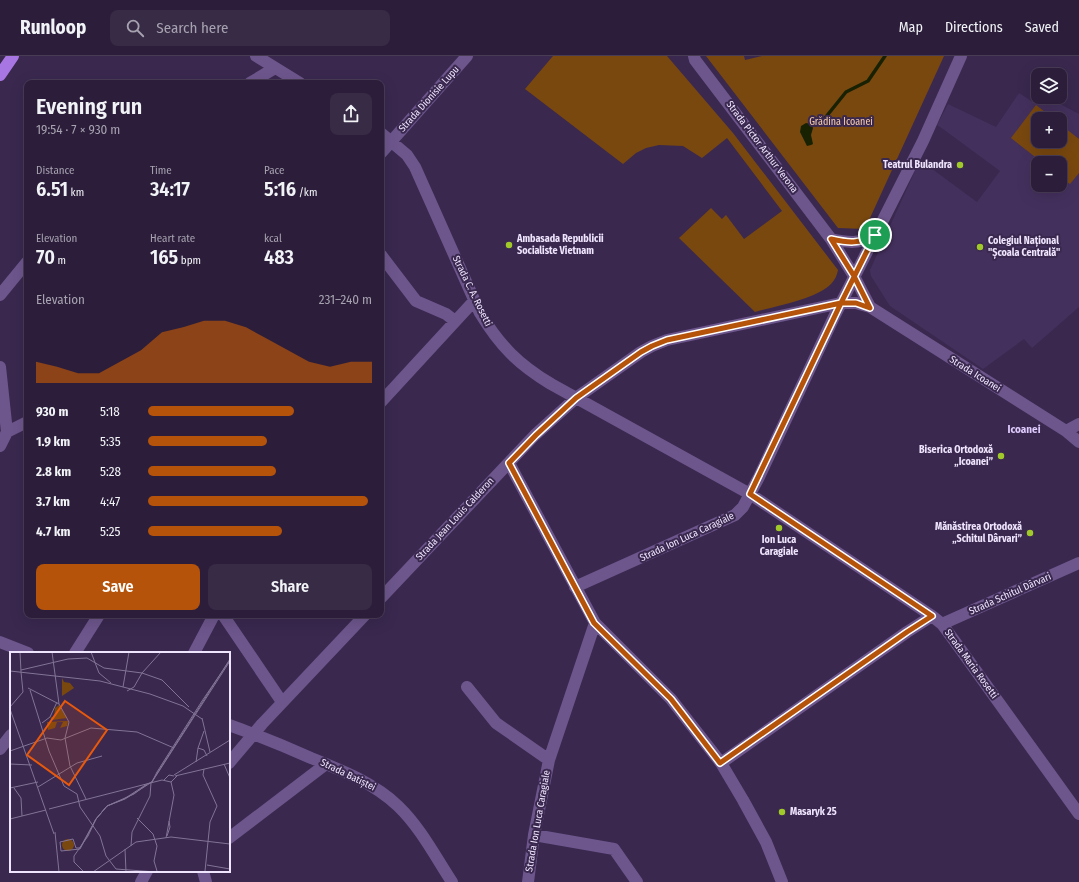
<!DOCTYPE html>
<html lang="en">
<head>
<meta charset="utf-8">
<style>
  body { margin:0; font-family:"Fira Sans Condensed",sans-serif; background:#382b46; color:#f1f3f6; height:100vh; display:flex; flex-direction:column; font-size:15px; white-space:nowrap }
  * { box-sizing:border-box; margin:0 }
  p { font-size:13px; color:#a6a2af }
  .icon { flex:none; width:22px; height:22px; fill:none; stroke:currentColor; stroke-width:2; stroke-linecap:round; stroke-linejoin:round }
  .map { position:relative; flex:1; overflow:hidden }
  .panel { position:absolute; left:24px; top:24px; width:360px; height:538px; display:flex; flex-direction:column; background:#2c1e3b; border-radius:8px; box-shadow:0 4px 16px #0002,0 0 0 1px #483c55 }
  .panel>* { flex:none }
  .controls { position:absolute; left:1031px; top:12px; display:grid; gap:8px }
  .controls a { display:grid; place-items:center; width:36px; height:36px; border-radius:8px; background:#2c1e3b; box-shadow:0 4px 16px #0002,0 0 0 1px #483c55; font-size:20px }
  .pin { position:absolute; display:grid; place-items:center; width:34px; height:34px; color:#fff; margin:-17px; border:2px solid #fff; border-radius:50%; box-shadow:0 1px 4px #0007 }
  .round { display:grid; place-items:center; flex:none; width:42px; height:42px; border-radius:8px; background:#382b46 }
  .summary { display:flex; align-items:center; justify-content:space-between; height:68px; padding:0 12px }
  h1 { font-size:22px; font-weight:600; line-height:30px }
  .stats { display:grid; grid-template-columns:repeat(3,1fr); gap:6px; height:68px; padding:4px 12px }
  .stats div { display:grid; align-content:center }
  .stats b { font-size:20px; font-weight:600 }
  .stats small { font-size:11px; font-weight:400 }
  .stats p { font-size:11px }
  .chart { height:112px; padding:8px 12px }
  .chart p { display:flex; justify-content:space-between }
  .chart svg { width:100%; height:72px; margin-top:4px; fill:#b45309; opacity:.7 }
  .button { display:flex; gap:8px; margin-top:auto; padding:8px 12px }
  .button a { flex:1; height:46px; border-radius:8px; background:#b45309; color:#fff; font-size:16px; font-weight:600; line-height:46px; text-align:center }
  .button a+a { background:#382b46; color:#f1f3f6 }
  ul { padding:0 12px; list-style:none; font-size:13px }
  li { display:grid; grid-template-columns:64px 48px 1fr; align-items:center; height:30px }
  li i { height:10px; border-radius:5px; background:#b45309 }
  header { display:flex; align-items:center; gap:24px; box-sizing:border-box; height:56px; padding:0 20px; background:#2c1e3b; border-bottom:1px solid #483c55 }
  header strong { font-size:19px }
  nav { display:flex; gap:22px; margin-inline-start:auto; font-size:14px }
  .search { width:280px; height:36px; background:#382b46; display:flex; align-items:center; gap:10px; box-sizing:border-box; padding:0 14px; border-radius:8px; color:#a6a2af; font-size:15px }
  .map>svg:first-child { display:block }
</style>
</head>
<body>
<header>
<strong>Runloop</strong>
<div class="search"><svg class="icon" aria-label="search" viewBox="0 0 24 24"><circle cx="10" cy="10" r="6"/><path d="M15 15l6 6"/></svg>Search here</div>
<nav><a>Map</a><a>Directions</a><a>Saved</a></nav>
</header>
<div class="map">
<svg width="1079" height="826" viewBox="0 0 1079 826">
  <rect width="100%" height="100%" fill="#3a284f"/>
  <!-- built -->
  <path fill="#44305d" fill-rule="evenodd" d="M1019,37L1036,48L1042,41H1047L1079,58V251L1032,292L1024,283L983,313L890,250L871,220L870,214L920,104L977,146L1000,115L943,73L937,69L948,48L996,71ZM1038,63H1060V85H1038ZM1038,107H1060V129H1038Z"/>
  <!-- green -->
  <path fill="#79480f" d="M553,0H667L733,77L838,214C837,219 835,224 831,228C816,243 776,250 755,256L679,182L711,152L722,163L726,159L744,183L782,155L727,82L702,102L683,90L659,89L646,92L636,97L623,108L525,33Z
    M706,0H744L745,4L762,0H944L865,173L838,172Z
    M1036,49L1054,63H1038V85H1060V68L1079,83V117L1070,128L1060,121V107H1043L1011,82Z"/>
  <!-- water -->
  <path fill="#192103" d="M806,67L811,68L813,72L811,79L813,88L811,89L807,90L800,76L801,70Z"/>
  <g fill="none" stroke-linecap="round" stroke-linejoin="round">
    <!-- stream -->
    <path stroke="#192103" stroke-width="3.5" d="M811,68L821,67L846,36L868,25L885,0"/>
    <!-- minor -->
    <path stroke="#6d568c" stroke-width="12" d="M256,0L300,27
      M694,0L695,4L831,183L854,220L870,251
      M250,27L275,12
      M381,77L407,99L415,111L480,257C500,290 518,308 551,328L750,438L932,560L942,568L956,587L1079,758
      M381,97L467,0
      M831,183C849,187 859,188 875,179
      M381,199L416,245L446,258L455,265
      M0,239L27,206
      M0,311L7,376
      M381,346L474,245
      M1066,375L1079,368
      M0,390L7,376L27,366
      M509,407L595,567L671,643L721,707L743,744L766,786L782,826
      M575,531L735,459L743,451L759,421L834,261L923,85L961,0
      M381,542L535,379L576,342L641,296L652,290L667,284L841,247H856L870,251L1066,375L1079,386
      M223,559L282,646
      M942,568L1079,507
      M0,586L28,597
      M75,597L99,559
      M194,597L214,559
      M467,631L496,667L549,704
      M229,669C257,679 284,690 311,702C341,714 374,727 398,750C420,771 435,800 452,826
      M0,693L11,679
      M229,707L262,668L365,559
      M721,707L907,576L932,560
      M534,779L614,793L637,826
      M229,782L326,708
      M203,815L206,826
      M141,826L147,815
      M528,826L534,779L549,704L595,567"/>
    <!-- major -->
    <path stroke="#a876e3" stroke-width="12" d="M0,19L13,0"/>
  </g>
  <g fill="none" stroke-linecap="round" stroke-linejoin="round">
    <!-- route casing -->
    <g stroke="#fff" stroke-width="8">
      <path id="route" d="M875,179L841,247L667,284L652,290L641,296L576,342L536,379L509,407L594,567L671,643L720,707L907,576L932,560L750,438L841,247H856L870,252L854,220L831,183C849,187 859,188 875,179"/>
    </g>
    <!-- route -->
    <use href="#route" stroke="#b45309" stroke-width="5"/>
  </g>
  <!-- markers -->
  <g fill="#a1c929" stroke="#3a284f" stroke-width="1.5">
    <circle cx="960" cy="109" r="4"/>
    <circle cx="509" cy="189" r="4"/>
    <circle cx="980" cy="191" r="4"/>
    <circle cx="1001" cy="400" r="4"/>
    <circle cx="779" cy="472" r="4"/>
    <circle cx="1030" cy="477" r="4"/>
    <circle cx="782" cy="756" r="4"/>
  </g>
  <g text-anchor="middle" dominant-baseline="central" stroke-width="4" stroke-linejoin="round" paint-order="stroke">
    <!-- street labels -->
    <g font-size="10" fill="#efe5fe" stroke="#3a284f">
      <text transform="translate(429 43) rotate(-48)">Strada Dionisie Lupu</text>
      <text transform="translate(762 91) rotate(53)">Strada Pictor Arthur Verona</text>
      <text transform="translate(472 235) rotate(64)">Strada C. A. Rosetti</text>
      <text transform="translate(975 318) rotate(32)">Strada Icoanei</text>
      <text transform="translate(455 463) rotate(-47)">Strada Jean Louis Calderon</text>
      <text transform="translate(687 481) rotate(-25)">Strada Ion Luca Caragiale</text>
      <text transform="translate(1010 538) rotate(-24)">Strada Schitul Dârvari</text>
      <text transform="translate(971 608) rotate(54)">Strada Maria Rosetti</text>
      <text transform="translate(348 719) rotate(26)">Strada Batiștei</text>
      <text transform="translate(538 765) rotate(-80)">Strada Ion Luca Caragiale</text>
    </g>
    <!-- park labels -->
    <g font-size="10" fill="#f8d1ad" stroke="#3a284f">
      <text x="841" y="66">Grădina Icoanei</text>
    </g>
    <!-- poi labels -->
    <g font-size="10" font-weight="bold" fill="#efe5fe" stroke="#3a284f" text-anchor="end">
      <text x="952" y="109">Teatrul Bulandra</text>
      <text x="517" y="183" text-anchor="start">Ambasada Republicii<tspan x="517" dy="12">Socialiste Vietnam</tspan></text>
      <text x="988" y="185" text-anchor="start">Colegiul Național<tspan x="988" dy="12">"Școala Centrală"</tspan></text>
      <text x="993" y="394">Biserica Ortodoxă<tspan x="993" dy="12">„Icoanei”</tspan></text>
      <text x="1022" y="471">Mănăstirea Ortodoxă<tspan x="1022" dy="12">„Schitul Dârvari”</tspan></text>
      <text x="779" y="484" text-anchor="middle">Ion Luca<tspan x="779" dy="12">Caragiale</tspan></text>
      <text x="790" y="756" text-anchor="start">Masaryk 25</text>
    </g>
    <!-- neighbourhood labels -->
    <g font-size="11" font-weight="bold" fill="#dfcbfd" stroke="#3a284f">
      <text x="1024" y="373">Icoanei</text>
    </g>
  </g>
  <!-- overview -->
  <g transform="translate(10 596)">
    <rect width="220" height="220" fill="#3a284f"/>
    <path d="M52,26L54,30L60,31L64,36L52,44ZM49,53L57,66L42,68L40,65L44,66L45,56ZM58,69L57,74L50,76L53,70H47L45,76L38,78L37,70ZM52 193a6 6 0 1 1 12 0a6 6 0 1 1-12 0Z" fill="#79480f"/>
    <path fill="none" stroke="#827495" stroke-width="1" d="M10,0L11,20M42,0L49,52L59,70L55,86L60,114L76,147M81,0L89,21L101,31M220,8L192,49L147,120L142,130L137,132L114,147L97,154L86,167L70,196H66L63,187L50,190L51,199L70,197L86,167L97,154L115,147L142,130L220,9M11,18L58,7L77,6L94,16L132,21L152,28L179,55M0,19L90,29L140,42L173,54L192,67M113,35L119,0M18,36L49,52M20,38L39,99L54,134L67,142L70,155L90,184L96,204L106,217L146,220M117,39L124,35L132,21L151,0M0,55L13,40L11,20M0,57L44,182M192,66L200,100M32,71L40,65L47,50M194,79L188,96L194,98L197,104M0,99L37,86L51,88L81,76L127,80L164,96M186,110L188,96M0,112L22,113M214,112L220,126M194,117L193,123L207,154L200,170L195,219M164,123L220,88M165,124L220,111M154,128L159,123L164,124M141,131L220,7M28,135L67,111L92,104M0,136L28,130M4,136L11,146L12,164M39,157L152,128L161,130L167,124M127,166L143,182L147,194L144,209L147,219M0,167L36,158M45,180L49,220M157,184L160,175L159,169M156,186L164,143L161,130M121,194L122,180L140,144L141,131M115,197L116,220M197,213L220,217M74,220L64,210V204L78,184L86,167L97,154L124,142L136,133M83,220L126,190L161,185L220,192"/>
    <path fill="#e8590c" fill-opacity="0.15" stroke="#e8590c" stroke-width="2" d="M55,49L97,78L59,133L17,103Z"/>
    <rect width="220" height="220" fill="none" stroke="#efe5fe" stroke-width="2"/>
  </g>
</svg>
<div class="controls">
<a><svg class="icon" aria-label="layers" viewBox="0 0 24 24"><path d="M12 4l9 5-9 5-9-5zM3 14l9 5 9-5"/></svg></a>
<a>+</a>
<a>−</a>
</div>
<div class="pin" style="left:875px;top:179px;background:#1e9e55"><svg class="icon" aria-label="arrive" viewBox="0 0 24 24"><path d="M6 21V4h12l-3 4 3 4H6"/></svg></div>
<section class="panel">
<div class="summary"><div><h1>Evening run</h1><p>19:54 · 7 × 930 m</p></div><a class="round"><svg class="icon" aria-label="share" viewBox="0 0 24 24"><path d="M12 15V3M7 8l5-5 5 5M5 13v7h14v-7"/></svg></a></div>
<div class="stats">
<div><p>Distance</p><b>6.51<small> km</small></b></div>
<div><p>Time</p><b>34:17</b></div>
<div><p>Pace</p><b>5:16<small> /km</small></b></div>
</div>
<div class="stats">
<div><p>Elevation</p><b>70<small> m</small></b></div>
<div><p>Heart rate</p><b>165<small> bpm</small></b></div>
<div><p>kcal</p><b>483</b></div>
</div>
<div class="chart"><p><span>Elevation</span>231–240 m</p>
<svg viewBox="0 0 160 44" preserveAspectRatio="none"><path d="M0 44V31L10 34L20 38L30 38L40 31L50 24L60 13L70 10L80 6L90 6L100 10L110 17L120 24L130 31L140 34L150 31L160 31V44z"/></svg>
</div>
<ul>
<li><b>930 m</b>5:18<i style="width:65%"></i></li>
<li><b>1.9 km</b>5:35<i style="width:53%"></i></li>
<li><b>2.8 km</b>5:28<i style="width:57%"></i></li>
<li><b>3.7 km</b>4:47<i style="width:98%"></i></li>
<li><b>4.7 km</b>5:25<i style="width:60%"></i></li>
</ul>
<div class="button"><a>Save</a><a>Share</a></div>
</section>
</div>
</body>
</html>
